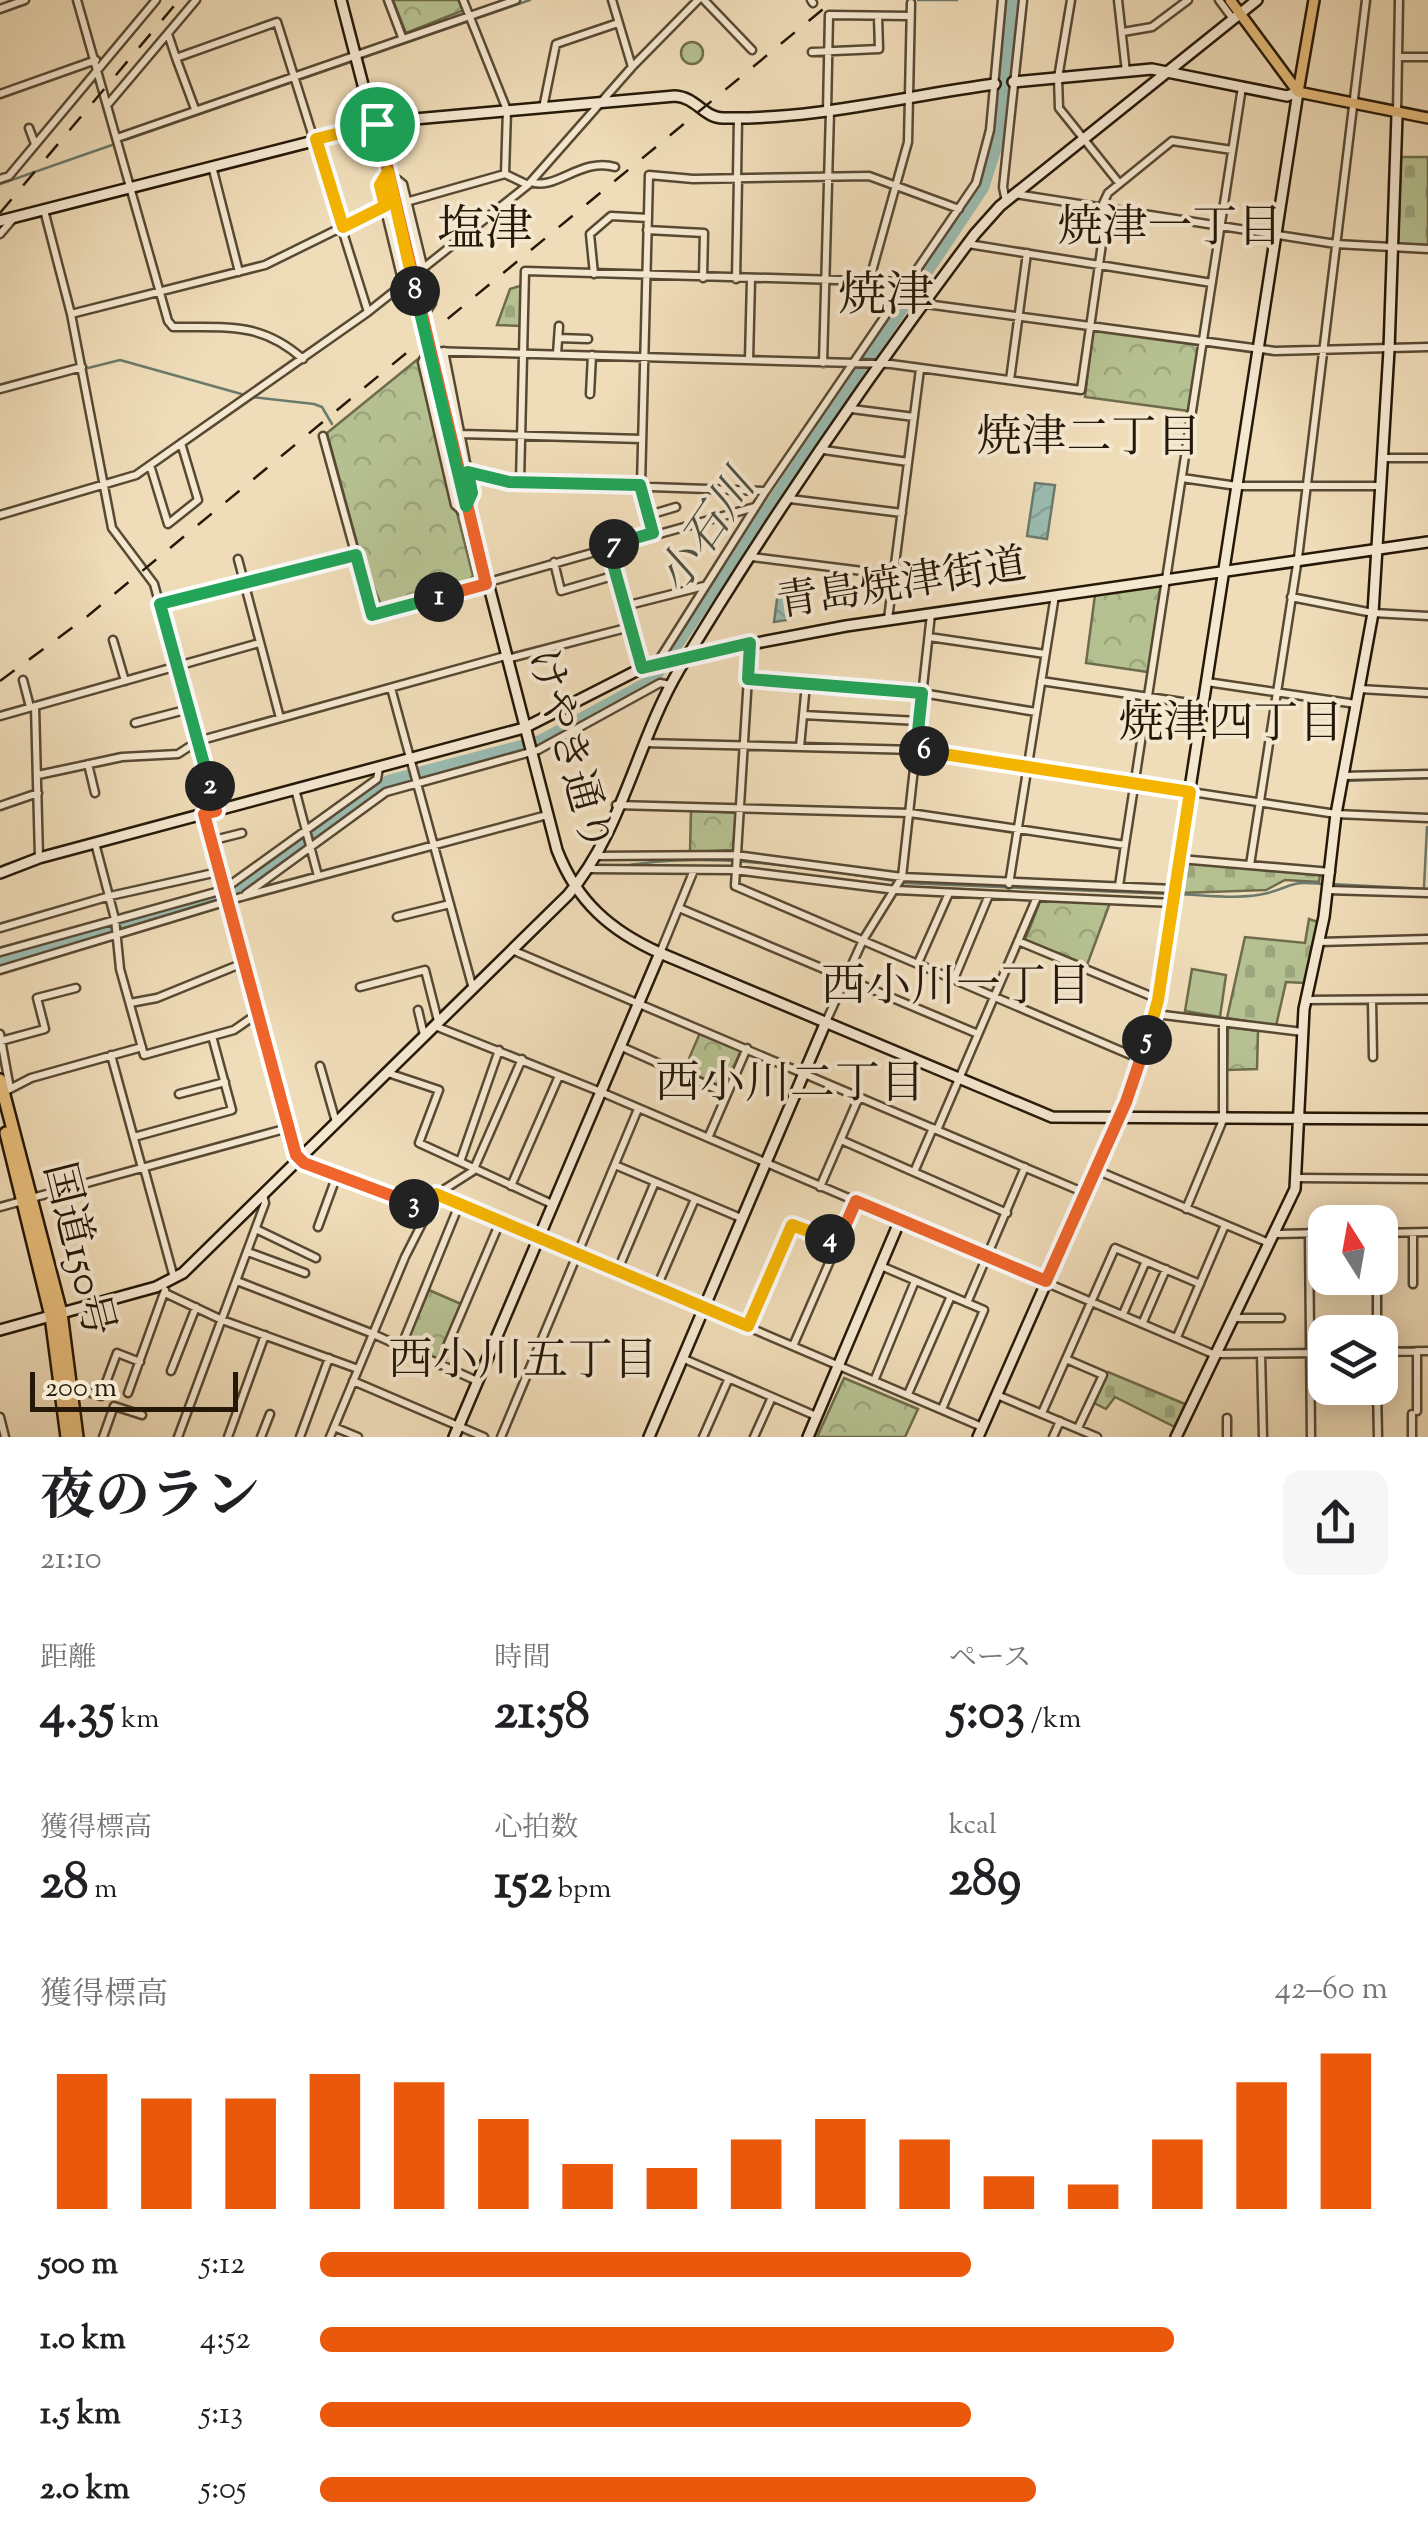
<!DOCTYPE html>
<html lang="ja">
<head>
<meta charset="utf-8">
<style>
  body { margin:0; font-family:"Sorts Mill Goudy","Noto Serif JP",serif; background:#f6f6f6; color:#202124; height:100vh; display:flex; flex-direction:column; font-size:38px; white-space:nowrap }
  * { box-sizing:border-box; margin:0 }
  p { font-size:32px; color:#757577 }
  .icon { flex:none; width:55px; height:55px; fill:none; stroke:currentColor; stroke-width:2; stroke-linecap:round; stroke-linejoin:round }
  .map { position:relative; height:1437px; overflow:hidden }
  .side { display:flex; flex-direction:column; background:#fff; flex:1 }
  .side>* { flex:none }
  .needle { width:65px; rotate:349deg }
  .tools { position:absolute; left:1308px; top:1205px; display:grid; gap:20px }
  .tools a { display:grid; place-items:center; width:90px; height:90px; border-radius:20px; background:#fff; box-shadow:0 5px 25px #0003; font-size:50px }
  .scale { position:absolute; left:30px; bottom:25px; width:208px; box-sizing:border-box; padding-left:10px; border:5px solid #251807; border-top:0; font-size:28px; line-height:35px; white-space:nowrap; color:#251807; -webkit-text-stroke:8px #f5e8d1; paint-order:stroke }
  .pin { position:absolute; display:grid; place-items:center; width:85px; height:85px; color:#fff; margin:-42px; border:5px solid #fff; border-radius:50%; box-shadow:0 2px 10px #0007 }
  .km { position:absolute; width:50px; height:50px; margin:-25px; border-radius:50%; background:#222; color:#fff; font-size:28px; line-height:50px; text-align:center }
  .round { display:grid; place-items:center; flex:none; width:105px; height:105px; border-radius:20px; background:#f6f6f6 }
  .headline { display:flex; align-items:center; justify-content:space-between; height:170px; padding:0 40px }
  h1 { font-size:55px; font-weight:700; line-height:75px }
  .metrics { display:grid; grid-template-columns:repeat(3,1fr); gap:15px; height:170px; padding:10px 40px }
  .metrics div { display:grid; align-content:center }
  .metrics b { font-size:50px; font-weight:700 }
  .metrics small { font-size:28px; font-weight:400 }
  .metrics p { font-size:28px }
  .chart { height:280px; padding:20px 40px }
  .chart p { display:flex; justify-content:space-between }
  .chart svg { width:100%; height:180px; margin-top:10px; stroke:#ea580c; stroke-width:6 }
  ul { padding:0 40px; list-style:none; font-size:32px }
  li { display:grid; grid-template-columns:160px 120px 1fr; align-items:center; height:75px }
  li i { height:25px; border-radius:12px; background:#ea580c }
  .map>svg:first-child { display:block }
</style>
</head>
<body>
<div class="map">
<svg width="1428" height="1437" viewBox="0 0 1428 1437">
  <defs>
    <pattern id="cemetery-stones" width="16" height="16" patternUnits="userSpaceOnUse" patternTransform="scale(2.5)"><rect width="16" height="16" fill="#b6c191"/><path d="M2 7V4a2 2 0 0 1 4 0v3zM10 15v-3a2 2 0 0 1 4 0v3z" fill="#9ca57c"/></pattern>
    <pattern id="park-crowns" width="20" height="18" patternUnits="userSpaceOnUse" patternTransform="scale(2.5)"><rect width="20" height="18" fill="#b6c191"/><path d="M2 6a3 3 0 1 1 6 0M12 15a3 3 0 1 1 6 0" fill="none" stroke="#9ca57c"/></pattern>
    <pattern id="water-waves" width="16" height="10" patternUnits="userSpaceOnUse" patternTransform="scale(2.5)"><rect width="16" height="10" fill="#9abbb0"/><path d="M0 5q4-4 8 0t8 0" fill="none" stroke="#85a096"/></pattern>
  </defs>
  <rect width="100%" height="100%" fill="#efdcb8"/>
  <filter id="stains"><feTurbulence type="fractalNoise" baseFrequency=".002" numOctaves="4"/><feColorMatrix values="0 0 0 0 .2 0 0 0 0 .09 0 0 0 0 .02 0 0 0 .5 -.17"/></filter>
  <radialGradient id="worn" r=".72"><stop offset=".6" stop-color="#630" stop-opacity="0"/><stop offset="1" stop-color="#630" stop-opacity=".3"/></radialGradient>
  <!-- cemetery -->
  <path fill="url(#cemetery-stones)" stroke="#6e6c4c" stroke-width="2.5" d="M1401,157H1428V246L1398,244Z
    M523,285L522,326L497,325L510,289Z
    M1188,863L1320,875L1319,882L1285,880L1266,890L1181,893Z
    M1309,919L1318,922L1304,983L1286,982L1276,1026L1227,1018L1245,937L1305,943Z
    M1108,1372L1185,1404L1175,1427L1115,1397L1106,1409L1094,1403Z"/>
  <!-- park -->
  <path fill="url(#park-crowns)" stroke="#6e6c4c" stroke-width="2.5" d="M393,0H460L464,10L406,33Z
    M1093,328L1200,341L1189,411L1085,397Z
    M418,359L473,576L468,582L381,605L360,554L327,433Z
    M1161,585L1148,672L1086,663L1095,595Z
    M691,810L736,813L733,850L690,852Z
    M1041,899L1110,903L1087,965L1025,940Z
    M1228,1027L1258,1031L1257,1069L1227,1070Z
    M700,1033L741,1050L725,1088L684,1070Z
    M429,1290L461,1304L437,1359L405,1345Z
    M844,1378L918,1409L905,1437H817Z"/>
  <!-- garden -->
  <path fill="#b6c191" stroke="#6e6c4c" stroke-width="2.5" d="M681 53a11 11 0 1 1 22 0a11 11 0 1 1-22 0Z
    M1192,969L1226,975L1220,1017L1185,1011Z"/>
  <!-- water -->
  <path fill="url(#water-waves)" stroke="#6b7a6c" stroke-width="2.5" d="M1035,483L1055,485L1047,539L1027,536Z
    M778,592L796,595L793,619L774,622Z"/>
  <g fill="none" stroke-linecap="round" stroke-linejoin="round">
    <!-- stream -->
    <path stroke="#6b7a6c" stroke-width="2.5" d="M918,0H957
      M125,140L530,0
      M0,184L112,145
      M84,369L120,360L245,395
      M252,397L314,404L322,407L332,424
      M483,480L541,486
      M1345,781L1428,778
      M1332,810L1337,783
      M620,867C702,850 812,868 895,881
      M903,883L1170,894
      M1323,884L1330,827
      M1330,884L1428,889
      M1424,887L1427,827
      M1178,894C1206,895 1241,900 1268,893C1296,885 1289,881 1322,884
      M426,1026L571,885
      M337,1114L421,1031
      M203,1248L332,1119
      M64,1318L161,1288
      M0,1335L47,1322"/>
    <!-- river -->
    <path stroke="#9abbb0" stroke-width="12" d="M0,960L235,894L388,781L540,741L654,679L983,188L998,141L1013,0"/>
    <!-- street casing -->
    <g stroke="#584933" stroke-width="11">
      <path id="street" d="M77,0L168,321L173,327C227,328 260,321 303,359
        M388,0L402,37
        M612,0L632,67
        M704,0L752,50
        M811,0L813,3
        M1071,0L1058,78L1059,108L1119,183
        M1118,0L1126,72
        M1219,0L1233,19
        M0,9L25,0
        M1123,32L1152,27L1188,0
        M168,34L176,58
        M812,52L879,49L878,16
        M1399,57H1428
        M0,94L96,60
        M109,103L196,0
        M543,108L556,44L618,23
        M195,109L176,58L277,22L368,312
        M827,112L829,15L910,16
        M1397,113L1399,0
        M29,128L35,144
        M117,138L516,0
        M212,166L239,272
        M388,172L403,184L432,303L424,315L409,309L380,189Z
        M505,174L528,185
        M737,178L738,118
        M0,179L9,176L156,0
        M531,182C555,191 582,157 615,167
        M1015,194L1336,244L1428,249
        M406,202L505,174L507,110L463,0
        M1006,202L1003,187L1023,0
        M1101,208L1108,193L1172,141L1232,150
        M44,210L71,314L112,528L154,584L216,811
        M647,230L704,233L703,278
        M0,234L12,220
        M968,244L1212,283
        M594,274L590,234L611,216L648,218
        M736,279L738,179
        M869,282L908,142L911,3
        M926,304L1275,351L1428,347
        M71,314L265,265L385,206
        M558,338L588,339
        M444,351L472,493L467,505
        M557,354L559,326
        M749,360L751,279
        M823,363L830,111
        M1010,380L1027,253
        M0,389L82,367
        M590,394L592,355
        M852,409L914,417
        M460,434L642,439
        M323,436L372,615L755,507
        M824,450L908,462
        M1383,458H1428
        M150,465L168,524L198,500L181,443
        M468,472L509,482L765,491
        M1182,478L1237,486H1379
        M520,482L525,271L907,282
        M790,499L902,513
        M0,515L136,475L368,312L528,185L632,67L698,0
        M649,515L676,507
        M469,517L455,505L422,362L428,351L891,364L1081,390L1107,209
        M653,533L641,485L649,175L693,179L869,176L959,209
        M608,546L642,668
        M752,557L894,575
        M238,559L280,718
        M554,562L561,591L616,575
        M1291,597L1373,613L1428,616
        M160,604L356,555
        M625,606L704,586
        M888,619L920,369
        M929,637L1045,654
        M113,640L125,681
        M750,645L735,886L1140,1059
        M507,659L630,627
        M657,663L765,492L976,183L990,130L1002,0
        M748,679L922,693L1036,712
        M23,680L30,707
        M1041,681L1203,705
        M1207,682L1356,704
        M391,688L473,989
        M1360,689L1428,693
        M35,706L39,858
        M803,715L919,721
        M0,716L259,643
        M135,723L189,709
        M644,743L916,750L1336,814L1428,818
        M800,747L806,684
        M88,764L95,793
        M38,775L122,757L178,754L198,741L505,656
        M1343,776L1428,774
        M295,789L318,876
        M616,805L910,813L1125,845L1242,87
        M0,806L38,793
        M203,814L296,1155L304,1163L429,1209
        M210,841L242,833
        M95,843L115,919L120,969L144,1055L234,1030L257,1014
        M596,856L736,855L902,877L1174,889
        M1180,859L1331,872
        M1250,865L1298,558L1366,0
        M589,869L735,870L896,890L1173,903
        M1009,884L1055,595
        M1119,886L1125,845
        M1327,890L1428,893
        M246,894L386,792L538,750L660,683L671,685
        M679,908L978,1034
        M397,917L450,904
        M0,928L110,896L218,872
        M1018,941L1158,999
        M1319,942L1428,939
        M512,950L1085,1193
        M0,952L223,890L377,779L379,768
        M660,953L694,870
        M918,963L949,893
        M0,970L241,897L547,815
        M954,979L989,895
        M360,987L425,970L438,1021
        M1306,1000L1428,999
        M1372,1000L1373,1057
        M130,1003L157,998L243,963
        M418,1010L424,1035
        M1155,1014L1303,1032
        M825,1024L863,940L902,877L931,614
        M435,1026L601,1092L1213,1354L1325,1353
        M0,1034L10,1089
        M1,1041L45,1029L37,998L76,988
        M622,1047L727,1094
        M111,1055L142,1168
        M320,1066L336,1122
        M388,1073L439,1090L419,1143L554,1205
        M4,1092L31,1078L142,1047
        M179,1094L225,1082
        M937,1130L1037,897
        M134,1137L232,1110L212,1036
        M708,1138L747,1048
        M841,1140L1007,1213
        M461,1159L499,1050
        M615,1165L741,1218
        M144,1168L174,1278
        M1096,1170L1269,1243
        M914,1172L933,1128
        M1297,1178L1428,1179
        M511,1186L559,1076
        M820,1187L859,1097
        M437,1194L982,1427
        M32,1198L288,1128
        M0,1207L22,1201
        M1186,1209L1223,1120V1022
        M318,1227L337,1175
        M256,1229L316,1258
        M1309,1233L1311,1437
        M1380,1233L1428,1232
        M1277,1234L1325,1233
        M248,1252L305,1273
        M881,1266L984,1310L942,1409
        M617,1272L655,1182
        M1377,1278V1332
        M237,1281L371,1333L477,1381
        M1413,1284V1233
        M656,1289L695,1199
        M165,1293L222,1320L358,1369
        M967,1303L1025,1167
        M1123,1314L1146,1261
        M1234,1318H1281
        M1143,1322L1166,1269
        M748,1326L793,1225L838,1242
        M1177,1337L1225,1225
        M793,1346L856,1201
        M401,1347L459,1205
        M1417,1351V1411
        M1380,1352L1428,1351
        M1261,1354L1263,1437
        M682,1358L816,1416
        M1066,1359L1103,1375L1078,1428
        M439,1365L500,1222
        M171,1371L196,1307
        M353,1381L484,1437
        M874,1381L915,1281
        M73,1387L101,1396L117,1353L140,1362
        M1377,1388L1378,1437
        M128,1393L165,1290
        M908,1394L951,1296
        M997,1395L1097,1437
        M1330,1395H1354V1388
        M1042,1413L1115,1248L1200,1284
        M1412,1414V1437
        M0,1417L5,1437
        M1227,1418V1437
        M334,1427L358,1437
        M103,1437L114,1406L142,1415
        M178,1437L265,1203L263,1195
        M228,1437L265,1335
        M261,1437L270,1414
        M300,1437L329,1358
        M330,1437L405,1257L437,1194L473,1171L522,1059
        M501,1437L638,1109
        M703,1437L729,1378
        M754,1437L772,1397
        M1053,1437L1060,1421"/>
    </g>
    <!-- secondary casing -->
    <g stroke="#251807" stroke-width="14">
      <path id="secondary" d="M341,0L404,243
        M0,221L392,121L675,96C696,97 704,118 723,118C814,120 905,96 995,84
        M447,424L557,850C577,902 611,931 660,953L1052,1117L1428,1119
        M0,873L39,858L524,728L642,668L677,658L846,626L1428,542
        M0,1330L156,1287L183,1273L568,895C622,832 637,741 679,670C768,522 871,372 975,234L1000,206L1257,0
        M454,1437L660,953
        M649,1437L825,1024
        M808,1437L900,1220
        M978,1437L1126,1102L1155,1014L1298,92L1287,96L1152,69L1013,82
        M1176,1437L1295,1189L1304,1009L1324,917L1336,814L1373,613L1389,350L1397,115"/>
    </g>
    <!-- primary casing -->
    <g stroke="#251807" stroke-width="14">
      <path id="primary" d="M1230,0L1298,92
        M1298,92L1428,118
        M1298,92L1314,0"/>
    </g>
    <!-- highway casing -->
    <g stroke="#251807" stroke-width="16">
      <path id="highway" d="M0,1080L61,1313L77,1437
        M6,1133L51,1316L67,1437"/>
    </g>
    <!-- street -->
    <use href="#street" stroke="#f5e8d1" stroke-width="6"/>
    <!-- secondary -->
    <use href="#secondary" stroke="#f5e8d1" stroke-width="9"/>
    <!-- primary -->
    <use href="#primary" stroke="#e8be7c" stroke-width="9"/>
    <!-- highway -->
    <use href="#highway" stroke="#e8be7c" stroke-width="11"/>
    <!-- rail -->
    <path stroke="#251807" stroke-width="2.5" stroke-dasharray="18 18" stroke-linecap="butt" d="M0,213L179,0
      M0,681L84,619L834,0"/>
    <!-- secondary-bridge casing -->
    <g stroke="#251807" stroke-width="14" stroke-linecap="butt">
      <path id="secondary-bridge" d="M404,243L447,424"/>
    </g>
    <!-- secondary-bridge -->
    <use href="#secondary-bridge" stroke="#f5e8d1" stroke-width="9"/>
  </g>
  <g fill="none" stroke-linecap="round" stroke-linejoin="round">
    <!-- split-1 casing -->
    <g stroke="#fff" stroke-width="20">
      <path id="split-1" d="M377,124L486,584L439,597"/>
    </g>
    <!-- split-2 casing -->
    <g stroke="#fff" stroke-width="20">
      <path id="split-2" d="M210,786L160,604L356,555L372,615L439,597"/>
    </g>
    <!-- split-3 casing -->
    <g stroke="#fff" stroke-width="20">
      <path id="split-3" d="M210,786L216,811L204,814L296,1155L304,1163L414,1204"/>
    </g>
    <!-- split-4 casing -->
    <g stroke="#fff" stroke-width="20">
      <path id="split-4" d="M414,1204L429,1210L436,1194L748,1326L792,1225L830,1239"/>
    </g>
    <!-- split-5 casing -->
    <g stroke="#fff" stroke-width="20">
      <path id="split-5" d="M830,1239L838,1242L856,1201L1046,1281L1126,1102L1147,1040"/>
    </g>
    <!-- split-6 casing -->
    <g stroke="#fff" stroke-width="20">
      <path id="split-6" d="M924,751L1190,792L1158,1000L1147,1040"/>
    </g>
    <!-- split-7 casing -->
    <g stroke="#fff" stroke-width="20">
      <path id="split-7" d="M614,544L608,546L642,668L750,643L748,679L922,693L916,750L924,751"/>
    </g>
    <!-- split-8 casing -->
    <g stroke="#fff" stroke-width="20">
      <path id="split-8" d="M415,291L466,506L472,493L468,472L509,482L640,485L653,533L614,544"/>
    </g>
    <!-- split-9 casing -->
    <g stroke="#fff" stroke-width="20">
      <path id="split-9" d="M377,124L316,139L343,227L385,206L380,185L388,172L415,291"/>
    </g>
    <!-- split-1 -->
    <use href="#split-1" stroke="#f0652b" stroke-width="12"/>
    <!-- split-2 -->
    <use href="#split-2" stroke="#22a559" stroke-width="12"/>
    <!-- split-3 -->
    <use href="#split-3" stroke="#f0652b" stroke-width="12"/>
    <!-- split-4 -->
    <use href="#split-4" stroke="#f5b400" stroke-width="12"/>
    <!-- split-5 -->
    <use href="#split-5" stroke="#f0652b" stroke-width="12"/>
    <!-- split-6 -->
    <use href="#split-6" stroke="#f5b400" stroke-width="12"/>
    <!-- split-7 -->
    <use href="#split-7" stroke="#22a559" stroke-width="12"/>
    <!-- split-8 -->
    <use href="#split-8" stroke="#22a559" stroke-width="12"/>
    <!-- split-9 -->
    <use href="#split-9" stroke="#f5b400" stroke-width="12"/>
  </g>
  <g text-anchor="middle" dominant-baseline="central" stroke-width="8" stroke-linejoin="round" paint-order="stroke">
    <!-- street labels -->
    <g font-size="42" fill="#251807" stroke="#f5e8d1">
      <text transform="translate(902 586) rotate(-9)">青島焼津街道</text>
      <text transform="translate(567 751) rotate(74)">けやき通り</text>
      <text transform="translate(76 1250) rotate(76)">国道150号</text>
    </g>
    <!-- neighbourhood labels -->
    <g font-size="45" fill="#251807" stroke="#f5e8d1">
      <text x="1170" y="230">焼津一丁目</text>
      <text x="1089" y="440">焼津二丁目</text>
      <text x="1231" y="726">焼津四丁目</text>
      <text x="956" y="989">西小川一丁目</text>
      <text x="790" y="1086">西小川二丁目</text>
      <text x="523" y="1363">西小川五丁目</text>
    </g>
    <!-- water labels -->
    <g font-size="45" font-style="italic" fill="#4e5142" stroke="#f5e8d1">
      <text transform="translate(709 534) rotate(-56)">小石川</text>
    </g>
    <!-- quarter labels -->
    <g font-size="48" fill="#251807" stroke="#f5e8d1">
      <text x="485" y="232">塩津</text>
      <text x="886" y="298">焼津</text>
    </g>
  </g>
  <rect width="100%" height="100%" filter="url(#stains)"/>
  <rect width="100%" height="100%" fill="url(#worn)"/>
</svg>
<div class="tools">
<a><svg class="needle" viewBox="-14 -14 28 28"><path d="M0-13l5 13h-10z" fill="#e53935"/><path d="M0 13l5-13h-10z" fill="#757577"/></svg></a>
<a><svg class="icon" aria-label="layers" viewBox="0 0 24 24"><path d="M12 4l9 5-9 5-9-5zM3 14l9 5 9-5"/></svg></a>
</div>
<div class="scale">200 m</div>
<div class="pin" style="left:377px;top:124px;background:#1e9e55"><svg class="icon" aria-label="arrive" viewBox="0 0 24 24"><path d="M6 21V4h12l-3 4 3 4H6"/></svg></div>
<b class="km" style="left:439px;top:597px">1</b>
<b class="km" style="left:210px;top:786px">2</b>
<b class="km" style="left:414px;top:1204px">3</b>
<b class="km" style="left:830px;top:1239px">4</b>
<b class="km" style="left:1147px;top:1040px">5</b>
<b class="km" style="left:924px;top:751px">6</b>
<b class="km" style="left:614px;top:544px">7</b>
<b class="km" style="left:415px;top:291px">8</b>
</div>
<section class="side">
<div class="headline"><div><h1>夜のラン</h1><p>21:10</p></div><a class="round"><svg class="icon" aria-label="share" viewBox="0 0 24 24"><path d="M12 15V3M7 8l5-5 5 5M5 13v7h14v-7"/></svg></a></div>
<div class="metrics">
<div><p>距離</p><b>4.35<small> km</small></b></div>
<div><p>時間</p><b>21:58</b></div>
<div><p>ペース</p><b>5:03<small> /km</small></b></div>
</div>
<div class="metrics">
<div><p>獲得標高</p><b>28<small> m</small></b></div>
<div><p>心拍数</p><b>152<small> bpm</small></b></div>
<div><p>kcal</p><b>289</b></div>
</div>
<div class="chart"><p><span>獲得標高</span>42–60 m</p>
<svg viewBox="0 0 160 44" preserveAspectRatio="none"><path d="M5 44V11M15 44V17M25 44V17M35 44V11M45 44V13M55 44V22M65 44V33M75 44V34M85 44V27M95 44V22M105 44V27M115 44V36M125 44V38M135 44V27M145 44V13M155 44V6"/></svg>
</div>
<ul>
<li><b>500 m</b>5:12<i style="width:61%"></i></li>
<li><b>1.0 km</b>4:52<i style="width:80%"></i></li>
<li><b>1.5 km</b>5:13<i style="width:61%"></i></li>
<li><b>2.0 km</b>5:05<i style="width:67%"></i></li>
</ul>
</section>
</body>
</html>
